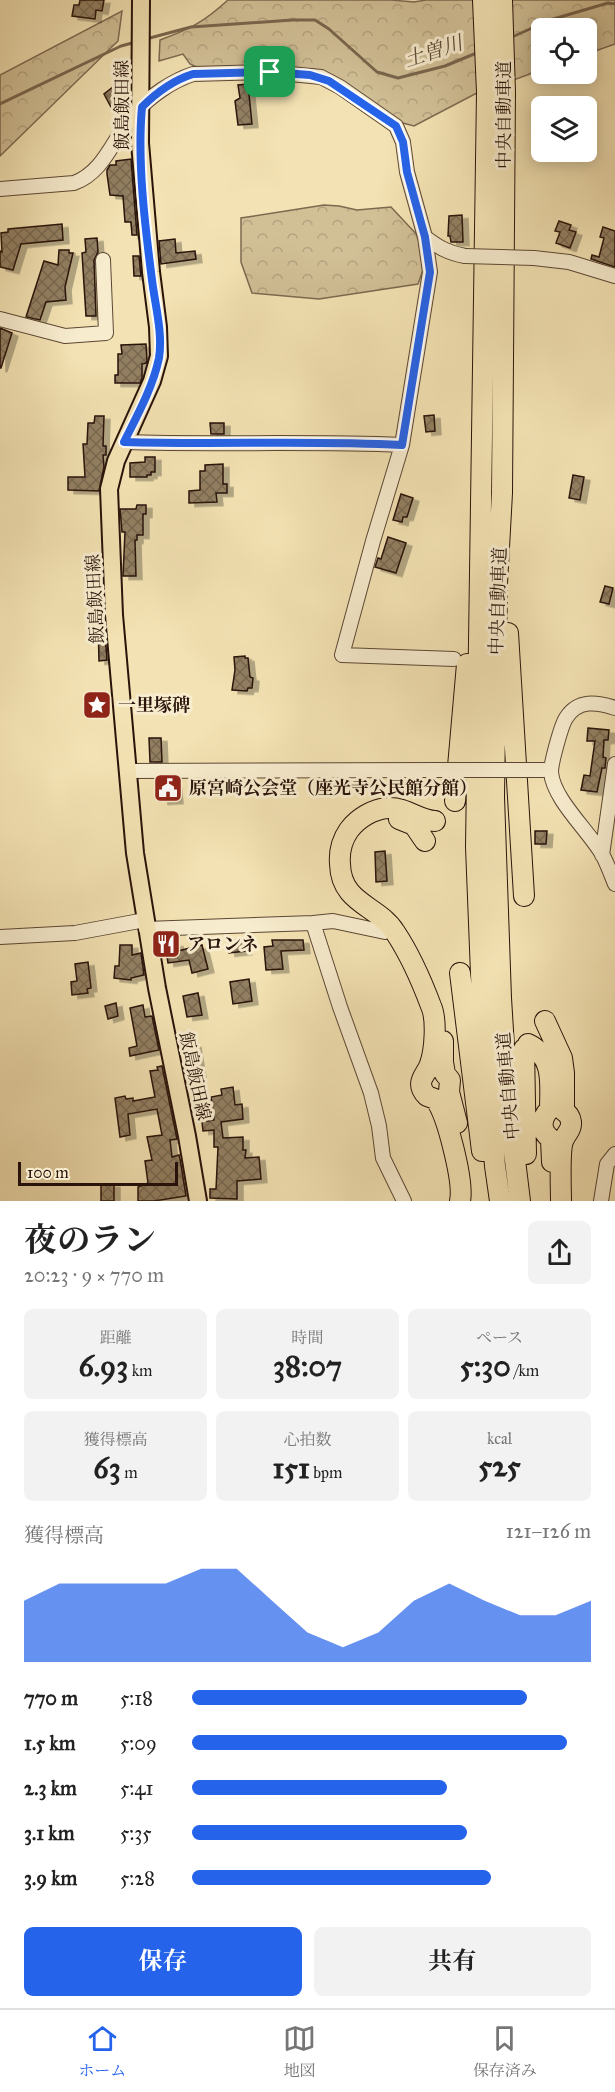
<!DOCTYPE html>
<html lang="ja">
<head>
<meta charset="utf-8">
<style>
  body { margin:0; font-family:"IM FELL Great Primer","Noto Serif JP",serif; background:#f2f2f2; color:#222; height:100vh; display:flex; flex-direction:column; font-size:22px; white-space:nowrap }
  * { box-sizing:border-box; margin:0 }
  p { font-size:20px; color:#767676 }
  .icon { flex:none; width:33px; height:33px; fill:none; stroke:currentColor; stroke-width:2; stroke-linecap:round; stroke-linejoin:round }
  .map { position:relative; height:1201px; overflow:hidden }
  .drawer { display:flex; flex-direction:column; background:#fff; flex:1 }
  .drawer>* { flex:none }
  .controls { position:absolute; left:531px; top:18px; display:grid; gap:12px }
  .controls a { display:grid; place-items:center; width:66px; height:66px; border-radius:9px; background:#fff; box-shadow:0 3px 15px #0003; font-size:30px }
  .scale { position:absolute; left:18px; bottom:15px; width:160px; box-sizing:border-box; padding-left:6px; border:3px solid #29130a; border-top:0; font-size:16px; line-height:21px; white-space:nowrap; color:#29130a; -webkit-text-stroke:4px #f7ecce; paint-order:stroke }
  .pin { position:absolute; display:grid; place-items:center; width:51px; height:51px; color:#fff; margin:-26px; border-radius:12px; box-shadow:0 3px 9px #0006 }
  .round { display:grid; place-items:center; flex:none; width:63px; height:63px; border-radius:9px; background:#f2f2f2 }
  .overview { display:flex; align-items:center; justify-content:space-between; height:102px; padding:0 24px }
  h1 { font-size:33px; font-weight:700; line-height:45px }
  .stats { display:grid; grid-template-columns:repeat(3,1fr); gap:9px; height:102px; padding:6px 24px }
  .stats div { display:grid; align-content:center; border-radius:9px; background:#f2f2f2; text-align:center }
  .stats b { font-size:30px; font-weight:700 }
  .stats small { font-size:16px; font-weight:400 }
  .stats p { font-size:16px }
  .chart { height:168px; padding:12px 24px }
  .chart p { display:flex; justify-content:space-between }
  .chart svg { width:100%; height:108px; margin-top:6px; fill:#2563eb; opacity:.7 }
  .button { display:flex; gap:12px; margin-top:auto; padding:12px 24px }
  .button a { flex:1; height:69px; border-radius:9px; background:#2563eb; color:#fff; font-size:24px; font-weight:700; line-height:69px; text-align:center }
  .button a+a { background:#f2f2f2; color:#222 }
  ul { padding:0 24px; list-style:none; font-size:20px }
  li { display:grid; grid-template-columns:96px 72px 1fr; align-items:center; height:45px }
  li i { height:15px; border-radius:8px; background:#2563eb }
  .dock { display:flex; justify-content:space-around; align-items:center; height:84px; border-top:2px solid #e0e0e0; background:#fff; font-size:16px; color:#767676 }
  .dock a { display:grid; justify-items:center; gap:3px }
  .dock .current { color:#2563eb }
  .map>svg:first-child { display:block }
</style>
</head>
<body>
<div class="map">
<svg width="615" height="1201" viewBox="0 0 615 1201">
  <defs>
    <pattern id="forest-crowns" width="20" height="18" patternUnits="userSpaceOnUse" patternTransform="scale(1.5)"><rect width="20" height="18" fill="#d1bf96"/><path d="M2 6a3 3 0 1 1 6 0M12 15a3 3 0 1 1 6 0" fill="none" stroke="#b3a380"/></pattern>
    <pattern id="building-cross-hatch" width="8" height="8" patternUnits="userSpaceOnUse" patternTransform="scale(1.5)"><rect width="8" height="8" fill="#927f62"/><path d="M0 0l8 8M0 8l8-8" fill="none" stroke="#77674f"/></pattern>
    <filter id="shadow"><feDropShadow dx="6" dy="3.5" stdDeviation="0" flood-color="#0004"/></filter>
  </defs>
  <rect width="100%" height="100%" fill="#f3e2b3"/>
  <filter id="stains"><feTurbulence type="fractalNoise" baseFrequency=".00333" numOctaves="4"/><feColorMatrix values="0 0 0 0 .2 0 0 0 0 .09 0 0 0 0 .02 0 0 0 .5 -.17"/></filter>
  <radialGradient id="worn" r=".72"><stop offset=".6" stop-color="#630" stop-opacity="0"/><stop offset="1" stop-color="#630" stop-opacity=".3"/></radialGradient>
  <!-- forest -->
  <path fill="url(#forest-crowns)" stroke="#7d6950" stroke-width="1.5" d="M228,0H391L414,2L426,0H615V44L587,54L586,28H542L541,70L475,94L414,126L399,122L342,83L313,69L272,75L201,69L190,64L183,54L159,61L160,40C190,29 204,22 228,0Z
    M122,11L118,41L0,156V75Z
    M324,205L339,206L357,210L391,207L420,238L423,270L418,284L319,299L252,293L241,262V218Z"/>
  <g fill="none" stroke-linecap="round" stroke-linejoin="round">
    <!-- stream -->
    <path stroke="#79654d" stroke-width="3" d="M512,37L550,20L608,3L615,4
      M146,39L191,27L292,20H315L329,29L377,72L398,78L445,66L479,52
      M0,104L121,46L136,42"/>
  </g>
  <!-- building -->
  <path fill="url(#building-cross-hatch)" stroke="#29130a" stroke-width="1.5" filter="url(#shadow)" d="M80,0H104L102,11L96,10L95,19L72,16L74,5H79Z
    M248,84L252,124L238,125L235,101L240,98L238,85Z
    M113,87L130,101V105L120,117L111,107L104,94Z
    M131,159L137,235H132L131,222H125L123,196L110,195L107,174V170L110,165H116V161Z
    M462,215L463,242H451L450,236H448L449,216Z
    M559,221L571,225L569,230L576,232L570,248L556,243L560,232L555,231Z
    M62,224L63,240L21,244L13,270L0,267V251L2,252L1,233L8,232V229Z
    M603,227L615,231V267L591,259L592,255L599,257L604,238L600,237Z
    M97,238L98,252L94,260L96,316H86L82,253L86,252L85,239Z
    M175,239L176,253L195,251L196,259L161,264L159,241Z
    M59,250H69V253H73L65,287L66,300L46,302L40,320L26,317L44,261L58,265Z
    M133,256H139L141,276H134Z
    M0,328L12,333L1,368H0Z
    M146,344L147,361L146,363L142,364V378L140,383H115V375H118V354H122L121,345Z
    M434,415L435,431L426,432L424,416Z
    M95,416H104L103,446H106V455H103L104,467L99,491L68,490V477H85L83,444H87L88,423H94Z
    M210,423H224V434H211Z
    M145,457H155V472H151V475H147V477H130V463L145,462Z
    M223,464V484H227V493H216L217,502L189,503V491L200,490V471H205V465Z
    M573,475L584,477L580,500L569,498Z
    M401,494L413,498L407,517H403L402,522L393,520Z
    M137,505H146V514H143V535H137V540H135L136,576H123L125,532H122L120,509H136Z
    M388,537L406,543L396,573L375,567L378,558L381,559Z
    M605,586L613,588L609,604L600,602Z
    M98,621H104L107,660L99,661Z
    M245,656V658H248L250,677L253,678L252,688H248L247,691L232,690L235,670L234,657Z
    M588,728L609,730L608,740H604L603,757L606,758L605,768H602L597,792L581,790L584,775L590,776L595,741H587Z
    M149,738H161L162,762H150Z
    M160,780H175L177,800L162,801Z
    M535,831H547L546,844H535Z
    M385,851L387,881L376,882L375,852Z
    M244,938L246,951L229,953L228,942Z
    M272,940H303L304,950L281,951L283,969L266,970L264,947L273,946Z
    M177,943L178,951L202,945L208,969L192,973L189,960L168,963L165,945Z
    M120,945H132V955L141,953L144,975L131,978V980L114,978L115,966H119Z
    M88,962L91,988L87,989L88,993L72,995L71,982L77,981L75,964Z
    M249,979L252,1001L233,1004L230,982Z
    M198,993L202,1015L187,1017L183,996Z
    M116,1003L118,1016L108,1019L105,1006Z
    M143,1005L145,1017L152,1016L159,1050L130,1056L129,1048L137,1046L130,1008Z
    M195,1044L200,1074L186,1077L183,1063L187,1062L184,1047Z
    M162,1066L177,1139L170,1140L172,1157L179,1155L180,1159L186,1196L154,1201H138V1187L148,1183L145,1161L152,1160L147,1137L162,1135L157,1109L128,1114L130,1135L120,1137L115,1098L125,1096L126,1099L133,1098V1101L155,1097L150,1071L158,1070L157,1067Z
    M233,1087L235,1105L242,1104L243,1119L221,1122L223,1138L243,1137V1150H246L245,1158L259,1157L261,1179L237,1181V1199L210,1198V1189H216L218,1147H214V1130L203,1131L202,1122L214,1120L211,1097L222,1095L221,1089Z
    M101,1184H114V1201H101Z"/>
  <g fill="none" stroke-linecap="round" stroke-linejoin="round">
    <!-- minor casing -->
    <g stroke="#5c4734" stroke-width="16">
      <path id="minor" d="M0,189L74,183C105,172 114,136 135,113C150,96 172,81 193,74L270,72L321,77L340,87L396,126L403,142L407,172L425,237L430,272L402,445L373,541L342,655L454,659
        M425,237C438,247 448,253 465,256
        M534,258L569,262L615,276
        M0,319L65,336L106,333L103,260
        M124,442C217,445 310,441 402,445
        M615,708C597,702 578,699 566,718C561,726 551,763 551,772C553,799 588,830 602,854C607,863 611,874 615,884
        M127,771L440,770
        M602,855L615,764
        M313,923L340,1007L371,1093L379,1126L383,1158L404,1201
        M146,929L313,923L333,921L385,932
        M0,937L75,933L145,920
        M601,1201L607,1164L615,1154"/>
    </g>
    <!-- major casing -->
    <g stroke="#29130a" stroke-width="20">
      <path id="major" d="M141,0L140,143L151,272L158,327L159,356L152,381L116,461L109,489L114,615L135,853L157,988L187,1136L198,1201"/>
    </g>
    <!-- highway casing -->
    <g stroke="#29130a" stroke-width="22">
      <path id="highway" d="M483,0L487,92L476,847L482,999L495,1166L500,1201
        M502,0L505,92L502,493L497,584L494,797L501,998L507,1095L520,1201
        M508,633L524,896
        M455,801L467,664
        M399,819L414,825L425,841
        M435,821C418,820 406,807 388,808C373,809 358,818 349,830C342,840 339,852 340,864C341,904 378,905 395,932C409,953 422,982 431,1006C437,1019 435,1050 430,1064C428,1071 421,1077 421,1084C421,1089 424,1093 427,1096L435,1099C447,1114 464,1182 460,1201
        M460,973L482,1151
        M545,1021L562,1058L564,1073V1111C568,1114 570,1116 571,1122C572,1130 567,1132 564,1139C559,1148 561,1189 561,1201
        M443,1041V1062L445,1074L450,1080L449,1092L457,1123
        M528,1044C555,1057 550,1084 550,1109C540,1119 540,1131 551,1139L552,1162
        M524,1049L526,1154"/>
    </g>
    <!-- minor -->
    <use href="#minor" stroke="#f7ecce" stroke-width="14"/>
    <!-- major -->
    <use href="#major" stroke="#f3e2b3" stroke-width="16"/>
    <!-- highway -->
    <use href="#highway" stroke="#f3e2b3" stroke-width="20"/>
    <!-- minor-bridge casing -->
    <g stroke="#5c4734" stroke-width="16" stroke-linecap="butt">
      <path id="minor-bridge" d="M465,256L534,258
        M440,770H544"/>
    </g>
    <!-- minor-bridge -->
    <use href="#minor-bridge" stroke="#f7ecce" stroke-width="14"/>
  </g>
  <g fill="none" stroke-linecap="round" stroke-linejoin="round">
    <!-- route casing -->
    <g stroke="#fff" stroke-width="12">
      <path id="route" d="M270,72L310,75L329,81L396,126L403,142L407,172L425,237L430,272L402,445C310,440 217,445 124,442C137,416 153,387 159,358C163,333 155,305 152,280C145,226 137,161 142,107C156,93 174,80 193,74Z"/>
    </g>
    <!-- route -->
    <use href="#route" stroke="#2563eb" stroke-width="8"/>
  </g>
  <!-- icons -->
  <defs>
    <g id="sight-square" transform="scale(1.5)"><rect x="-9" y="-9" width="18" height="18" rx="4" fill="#8f2418" stroke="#f7ecce"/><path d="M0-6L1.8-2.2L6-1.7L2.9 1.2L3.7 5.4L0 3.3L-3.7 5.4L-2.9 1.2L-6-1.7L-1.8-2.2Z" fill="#fff"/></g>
    <g id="civic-square" transform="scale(1.5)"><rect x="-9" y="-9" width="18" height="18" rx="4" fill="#8f2418" stroke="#f7ecce"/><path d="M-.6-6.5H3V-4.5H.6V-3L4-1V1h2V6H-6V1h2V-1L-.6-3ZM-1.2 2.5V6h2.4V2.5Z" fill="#fff"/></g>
    <g id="restaurant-square" transform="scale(1.5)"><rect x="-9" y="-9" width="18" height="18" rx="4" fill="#8f2418" stroke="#f7ecce"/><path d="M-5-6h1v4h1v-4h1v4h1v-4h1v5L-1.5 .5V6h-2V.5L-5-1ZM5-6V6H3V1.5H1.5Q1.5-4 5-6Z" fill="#fff"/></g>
  </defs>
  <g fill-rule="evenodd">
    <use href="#sight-square" x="97" y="705"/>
    <use href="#civic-square" x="168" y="788"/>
    <use href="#restaurant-square" x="166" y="944"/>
  </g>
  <g text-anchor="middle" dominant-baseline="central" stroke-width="6" stroke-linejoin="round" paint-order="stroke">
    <!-- street labels -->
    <g font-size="18" fill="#29130a" stroke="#f7ecce">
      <text transform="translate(122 105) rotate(-90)">飯島飯田線</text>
      <text transform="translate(504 115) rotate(-90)">中央自動車道</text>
      <text transform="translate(95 599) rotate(-93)">飯島飯田線</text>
      <text transform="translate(498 601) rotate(-88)">中央自動車道</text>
      <text transform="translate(195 1076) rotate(78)">飯島飯田線</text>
      <text transform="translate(508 1086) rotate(-95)">中央自動車道</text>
    </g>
    <!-- poi labels -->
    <g font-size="18" font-weight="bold" fill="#29130a" stroke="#f7ecce" text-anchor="start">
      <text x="118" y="705">一里塚碑</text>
      <text x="189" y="788">原宮崎公会堂（座光寺公民館分館）</text>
      <text x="187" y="944">アロンネ</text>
    </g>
    <!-- water labels -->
    <g font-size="20" font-style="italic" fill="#5e4a37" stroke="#f7ecce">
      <text transform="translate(433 51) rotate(-18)">土曽川</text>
    </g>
  </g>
  <rect width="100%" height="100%" filter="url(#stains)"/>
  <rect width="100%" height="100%" fill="url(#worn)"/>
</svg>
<div class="controls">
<a><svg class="icon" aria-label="locate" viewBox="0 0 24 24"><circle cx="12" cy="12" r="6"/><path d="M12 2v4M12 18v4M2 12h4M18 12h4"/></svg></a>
<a><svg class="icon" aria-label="layers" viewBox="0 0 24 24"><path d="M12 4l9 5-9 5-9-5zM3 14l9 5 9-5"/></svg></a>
</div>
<div class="scale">100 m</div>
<div class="pin" style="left:270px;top:72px;background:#1e9e55"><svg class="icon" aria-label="arrive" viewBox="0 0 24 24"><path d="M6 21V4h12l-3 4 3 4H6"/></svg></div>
</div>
<section class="drawer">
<div class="overview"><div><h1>夜のラン</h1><p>20:23 · 9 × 770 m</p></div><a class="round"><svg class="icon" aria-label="share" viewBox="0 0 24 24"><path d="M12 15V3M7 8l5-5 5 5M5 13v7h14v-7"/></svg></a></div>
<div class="stats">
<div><p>距離</p><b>6.93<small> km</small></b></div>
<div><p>時間</p><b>38:07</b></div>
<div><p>ペース</p><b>5:30<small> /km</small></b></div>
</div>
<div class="stats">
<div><p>獲得標高</p><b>63<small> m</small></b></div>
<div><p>心拍数</p><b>151<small> bpm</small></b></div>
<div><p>kcal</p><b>525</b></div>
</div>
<div class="chart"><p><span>獲得標高</span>121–126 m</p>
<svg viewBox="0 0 160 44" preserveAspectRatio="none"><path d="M0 44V19L10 12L20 12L30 12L40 12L50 6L60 6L70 19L80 32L90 38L100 32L110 19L120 12L130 19L140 25L150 25L160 19V44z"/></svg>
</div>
<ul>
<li><b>770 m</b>5:18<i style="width:84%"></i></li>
<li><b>1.5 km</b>5:09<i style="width:94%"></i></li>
<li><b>2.3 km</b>5:41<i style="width:64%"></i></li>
<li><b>3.1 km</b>5:35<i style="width:69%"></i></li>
<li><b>3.9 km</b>5:28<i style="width:75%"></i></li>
</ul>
<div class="button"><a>保存</a><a>共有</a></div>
</section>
<nav class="dock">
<a class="current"><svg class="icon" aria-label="home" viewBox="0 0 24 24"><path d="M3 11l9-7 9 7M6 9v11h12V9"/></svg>ホーム</a>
<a><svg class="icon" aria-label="map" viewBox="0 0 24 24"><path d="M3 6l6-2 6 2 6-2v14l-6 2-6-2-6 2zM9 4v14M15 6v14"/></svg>地図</a>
<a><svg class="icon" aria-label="saved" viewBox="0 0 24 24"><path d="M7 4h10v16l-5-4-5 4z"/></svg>保存済み</a>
</nav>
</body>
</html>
